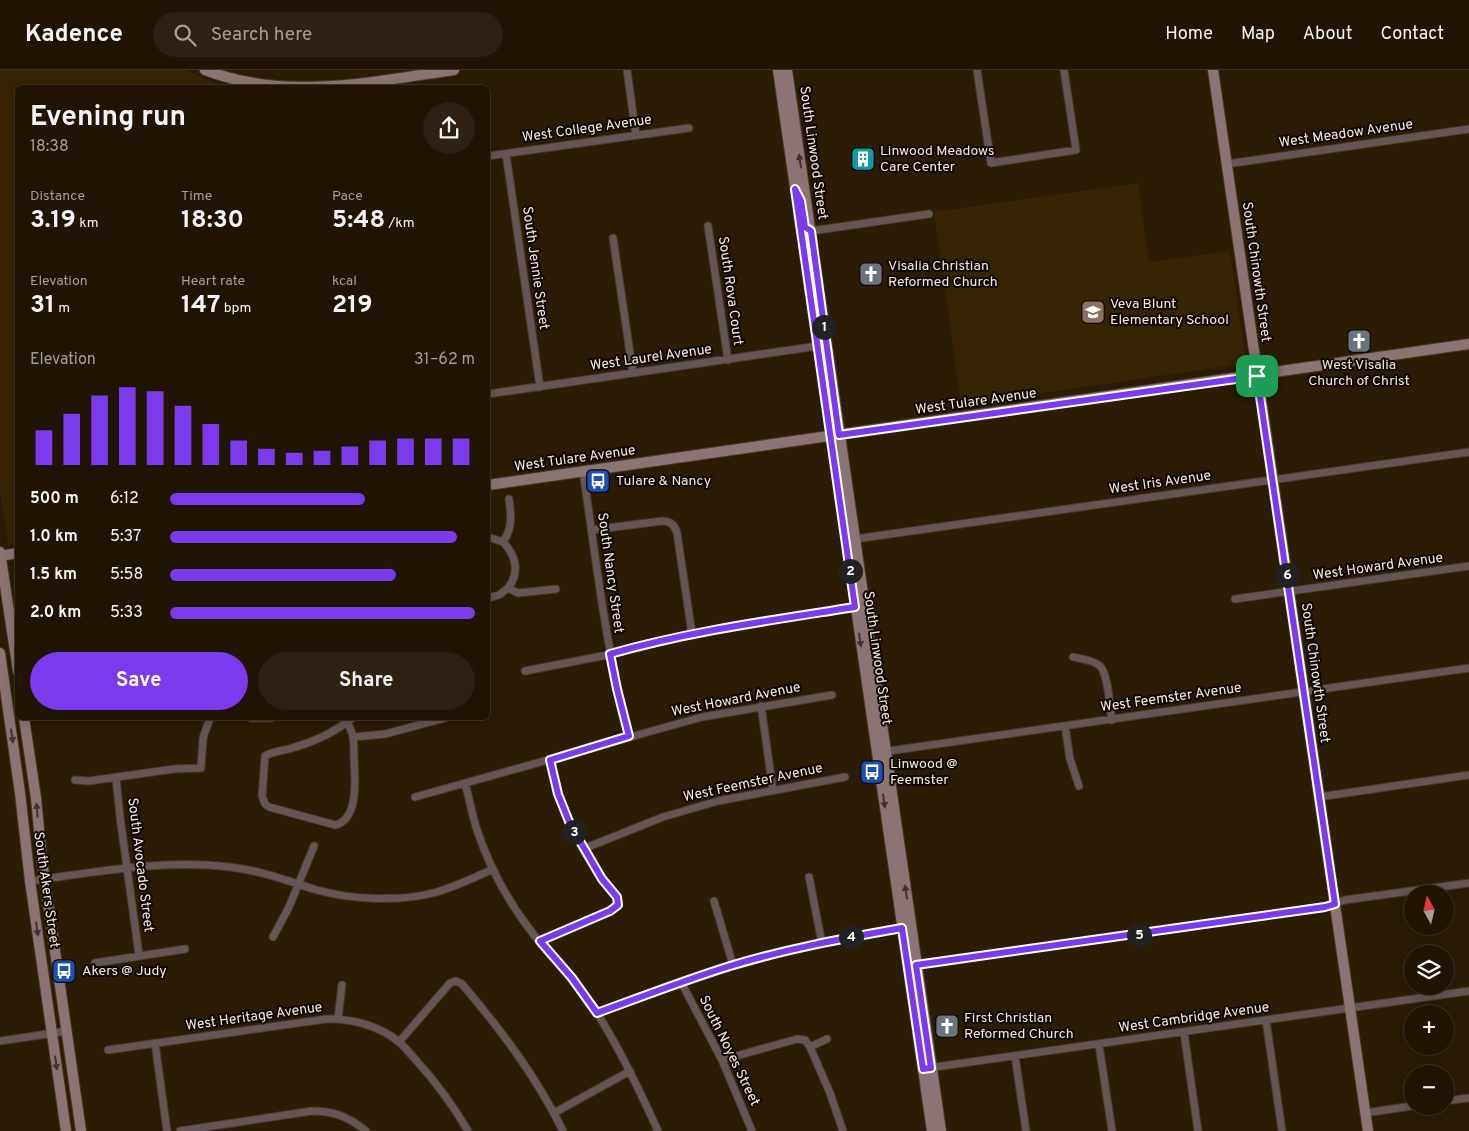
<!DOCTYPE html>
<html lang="en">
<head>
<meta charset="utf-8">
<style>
  body { margin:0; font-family:Overpass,sans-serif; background:#2d2212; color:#f1f3f6; height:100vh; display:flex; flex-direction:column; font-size:19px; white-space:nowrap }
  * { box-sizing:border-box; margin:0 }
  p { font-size:16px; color:#a29f9a }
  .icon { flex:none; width:28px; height:28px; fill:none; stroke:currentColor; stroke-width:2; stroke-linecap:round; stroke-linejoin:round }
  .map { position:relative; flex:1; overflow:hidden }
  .panel { position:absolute; left:15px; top:15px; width:475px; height:635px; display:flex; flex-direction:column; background:#201503; border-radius:8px; box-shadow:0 2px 12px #0003,0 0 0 1px #3d3425 }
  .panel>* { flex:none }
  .needle { width:32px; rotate:352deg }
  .fabs { position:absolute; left:1404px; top:815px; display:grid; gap:10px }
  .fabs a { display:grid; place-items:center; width:50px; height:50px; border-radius:50%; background:#201503; box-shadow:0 2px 12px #0003,0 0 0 1px #3d3425; font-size:25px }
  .pin { position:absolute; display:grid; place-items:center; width:42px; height:42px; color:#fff; margin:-21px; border-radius:10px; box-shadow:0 2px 8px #0006 }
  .km { position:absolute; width:25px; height:25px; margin:-12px; border-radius:50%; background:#222; color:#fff; font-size:14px; line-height:25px; text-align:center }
  .round { display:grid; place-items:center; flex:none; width:52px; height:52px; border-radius:26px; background:#2d2212 }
  .overview { display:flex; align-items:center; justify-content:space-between; height:85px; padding:0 15px }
  h1 { font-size:28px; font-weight:700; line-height:38px }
  .figures { display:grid; grid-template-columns:repeat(3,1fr); gap:8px; height:85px; padding:5px 15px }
  .figures div { display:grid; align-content:center }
  .figures b { font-size:25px; font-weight:700 }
  .figures small { font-size:14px; font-weight:400 }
  .figures p { font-size:14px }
  .chart { height:140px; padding:10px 15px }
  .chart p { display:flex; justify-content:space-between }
  .chart svg { width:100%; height:90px; margin-top:5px; stroke:#7c3aed; stroke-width:6 }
  .button { display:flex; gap:10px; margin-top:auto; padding:10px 15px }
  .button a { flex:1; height:58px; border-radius:30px; background:#7c3aed; color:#fff; font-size:20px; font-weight:700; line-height:58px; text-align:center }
  .button a+a { background:#2d2212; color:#f1f3f6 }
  ul { padding:0 15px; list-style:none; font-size:16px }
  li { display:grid; grid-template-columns:80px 60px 1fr; align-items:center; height:38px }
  li i { height:12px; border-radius:6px; background:#7c3aed }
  header { display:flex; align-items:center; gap:30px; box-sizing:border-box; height:70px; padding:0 25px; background:#201503; border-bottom:1px solid #3d3425 }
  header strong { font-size:24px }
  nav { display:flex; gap:28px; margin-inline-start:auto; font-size:18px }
  .search { width:350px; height:45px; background:#2d2212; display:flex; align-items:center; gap:12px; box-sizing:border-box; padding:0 18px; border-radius:28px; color:#a29f9a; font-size:19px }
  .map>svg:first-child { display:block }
</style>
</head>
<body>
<header>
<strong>Kadence</strong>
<div class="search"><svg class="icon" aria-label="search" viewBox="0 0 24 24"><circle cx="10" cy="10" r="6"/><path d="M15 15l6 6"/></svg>Search here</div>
<nav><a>Home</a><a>Map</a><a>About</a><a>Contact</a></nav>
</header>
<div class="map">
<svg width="1469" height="1061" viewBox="0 0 1469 1061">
  <rect width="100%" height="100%" fill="#2b1c04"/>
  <!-- built -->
  <path fill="#362402" d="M0,0H185L223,16L232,17L18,18V473L8,475L0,420Z
    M1138,113L1149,192L1230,181L1246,291L1243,294L961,335L934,142Z"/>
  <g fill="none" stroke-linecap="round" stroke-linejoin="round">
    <!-- street casing -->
    <g stroke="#473922" stroke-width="9">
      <path id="street" d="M627,0L636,65
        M977,0L991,93L1076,80L1064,0
        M506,84L540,317
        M488,86L689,58
        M1227,94L1469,59
        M708,156L728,290
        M811,161L929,144
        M613,168L633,303
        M488,324L818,276
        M583,401C596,490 606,580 629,667
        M592,460L662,451C670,451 675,455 677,463L692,564
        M488,467L503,472
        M855,469L1469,382
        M508,518C520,503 516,485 503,472C513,458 511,444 509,429
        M488,528L499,525L508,518L518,523L556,519
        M1235,529L1469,496
        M1073,587C1081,589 1094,590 1100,596C1108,604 1110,637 1112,650
        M525,601L602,586L692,564L855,537
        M761,636L773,720
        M251,648H271
        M346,648C348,653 351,660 353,666C354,673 354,682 354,689C355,708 359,750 335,755L269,737L265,734L262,726L265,686C273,681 283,681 292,678C314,672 335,662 352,648
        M1065,656L1070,689L1079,716
        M353,667L385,664L445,648
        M882,682L1469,598
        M116,708L120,747L139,885
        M75,710L89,711L174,699L201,698L203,668L210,648
        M465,713C469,728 472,743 476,757C488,794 507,830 531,861C552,889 578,913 597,943C621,981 640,1021 658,1061
        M415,727L702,647L832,625
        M1319,727L1469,705
        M583,779L663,747L718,731L845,707
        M809,807L822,873
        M30,811C96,802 162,789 229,797C259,800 288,811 317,820C352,830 402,832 437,822C456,816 474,808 493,799
        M714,831L733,895
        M273,867L289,837L314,776
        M539,871L610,841L618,835L617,827L602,809L583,779L570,754L558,724L551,689
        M95,893L185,879
        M913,896L1325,837L1345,830L1469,813
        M681,912L722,990L752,1061
        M597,943C697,905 800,871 907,858
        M338,949L342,915
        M1266,950L1282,1061
        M1184,963L1198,1061
        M0,971L67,961
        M399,972L450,913L456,911L462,914C501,960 536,1006 563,1061
        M155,973L167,1061
        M1099,975L1112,1061
        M810,977L830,1023L843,1061
        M108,980L326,949C351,948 380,956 399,972C405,977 410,984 415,989C435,1011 453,1035 468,1061
        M1015,986L1026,1061
        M722,990L797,969L805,970L810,977L827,969
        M928,998L1469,921
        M1445,1031L1469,1028
        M554,1043L630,1001
        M1365,1043L1412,1036
        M180,1061L312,1041C334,1041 349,1047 366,1061"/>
    </g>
    <!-- secondary casing -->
    <g stroke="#473922" stroke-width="12">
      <path id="secondary" d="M205,0C285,31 371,12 454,0
        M778,0L932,1061
        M787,0L941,1061
        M1213,0L1368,1061
        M488,415L1469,274
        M0,482L18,601
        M0,486L18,483
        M0,583L20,723L30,811L66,1061
        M24,648L36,728L42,791L81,1061"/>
    </g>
    <!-- street -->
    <use href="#street" stroke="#645556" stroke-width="7"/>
    <!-- secondary -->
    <use href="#secondary" stroke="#8c7474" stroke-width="10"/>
  </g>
  <!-- one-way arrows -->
  <defs><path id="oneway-solid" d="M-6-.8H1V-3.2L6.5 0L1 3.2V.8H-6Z" transform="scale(1.25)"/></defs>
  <g fill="#403330">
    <use href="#oneway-solid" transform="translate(800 91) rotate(-98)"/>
    <use href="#oneway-solid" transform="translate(860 570) rotate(82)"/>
    <use href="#oneway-solid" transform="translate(12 666) rotate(82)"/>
    <use href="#oneway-solid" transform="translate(884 731) rotate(82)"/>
    <use href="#oneway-solid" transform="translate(37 740) rotate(-95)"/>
    <use href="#oneway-solid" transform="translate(906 822) rotate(-98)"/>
    <use href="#oneway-solid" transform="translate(37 859) rotate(82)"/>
    <use href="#oneway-solid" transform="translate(56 993) rotate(82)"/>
  </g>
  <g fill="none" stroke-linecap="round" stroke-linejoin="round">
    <!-- route casing -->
    <g stroke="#fff" stroke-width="10">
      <path id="route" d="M795,119L801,131L805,157L811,161L839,365L1257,306L1335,834L1325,837L916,895L931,998L923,999L902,858C845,868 786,879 730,896C685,910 641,927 597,943L572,908L540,871L610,841L618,835L617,827L602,809L570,754L558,724L550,690L629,666L617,619L610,584C690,561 773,550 855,537Z"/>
    </g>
    <!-- route -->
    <use href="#route" stroke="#7c3aed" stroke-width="6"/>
  </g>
  <!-- icons -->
  <defs>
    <g id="building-square" transform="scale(1.25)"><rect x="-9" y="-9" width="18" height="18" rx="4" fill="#0f9aa8" stroke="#0e0802"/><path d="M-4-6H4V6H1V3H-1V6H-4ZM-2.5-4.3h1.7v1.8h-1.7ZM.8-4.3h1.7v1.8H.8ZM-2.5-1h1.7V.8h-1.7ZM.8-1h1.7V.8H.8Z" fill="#fff"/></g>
    <g id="church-square" transform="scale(1.25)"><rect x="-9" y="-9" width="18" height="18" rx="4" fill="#6b7280" stroke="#0e0802"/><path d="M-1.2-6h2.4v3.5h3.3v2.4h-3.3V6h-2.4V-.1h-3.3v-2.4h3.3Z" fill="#fff"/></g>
    <g id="school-square" transform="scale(1.25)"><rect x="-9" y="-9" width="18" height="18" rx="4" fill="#8d6e63" stroke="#0e0802"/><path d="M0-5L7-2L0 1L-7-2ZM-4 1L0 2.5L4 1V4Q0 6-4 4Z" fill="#fff"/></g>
    <g id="bus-square" transform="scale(1.25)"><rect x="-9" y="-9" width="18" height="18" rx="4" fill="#1a4fb4" stroke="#0e0802"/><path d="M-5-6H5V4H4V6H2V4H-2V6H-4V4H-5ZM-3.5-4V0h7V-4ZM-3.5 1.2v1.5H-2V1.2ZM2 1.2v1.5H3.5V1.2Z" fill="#fff"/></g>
  </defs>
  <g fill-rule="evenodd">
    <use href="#building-square" x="863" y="89"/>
    <use href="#church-square" x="871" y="204"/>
    <use href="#school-square" x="1093" y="242"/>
    <use href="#church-square" x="1359" y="271"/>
    <use href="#bus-square" x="598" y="411"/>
    <use href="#bus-square" x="872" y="702"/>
    <use href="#bus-square" x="64" y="901"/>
    <use href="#church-square" x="947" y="956"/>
  </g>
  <g text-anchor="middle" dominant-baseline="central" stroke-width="4" stroke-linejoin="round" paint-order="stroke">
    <!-- street labels -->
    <g font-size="14" fill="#f5ebdc" stroke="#0e0802">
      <text transform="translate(587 59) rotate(-8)">West College Avenue</text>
      <text transform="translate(1346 64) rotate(-8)">West Meadow Avenue</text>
      <text transform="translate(813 83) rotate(82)">South Linwood Street</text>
      <text transform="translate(535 198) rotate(82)">South Jennie Street</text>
      <text transform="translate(1256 202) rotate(82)">South Chinowth Street</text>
      <text transform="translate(730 221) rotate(82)">South Rova Court</text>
      <text transform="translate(651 288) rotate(-8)">West Laurel Avenue</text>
      <text transform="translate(976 332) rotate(-8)">West Tulare Avenue</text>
      <text transform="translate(575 389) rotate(-8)">West Tulare Avenue</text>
      <text transform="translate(1160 413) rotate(-8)">West Iris Avenue</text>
      <text transform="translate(1378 497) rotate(-8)">West Howard Avenue</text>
      <text transform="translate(610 503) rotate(82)">South Nancy Street</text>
      <text transform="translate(877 588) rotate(82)">South Linwood Street</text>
      <text transform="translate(1315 603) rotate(82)">South Chinowth Street</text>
      <text transform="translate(1171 628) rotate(-8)">West Feemster Avenue</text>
      <text transform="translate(736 630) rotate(-11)">West Howard Avenue</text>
      <text transform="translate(753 713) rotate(-12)">West Feemster Avenue</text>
      <text transform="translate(140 795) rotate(83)">South Avocado Street</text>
      <text transform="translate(46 820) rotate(82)">South Akers Street</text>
      <text transform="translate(254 947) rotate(-8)">West Heritage Avenue</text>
      <text transform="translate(1194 948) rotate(-8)">West Cambridge Avenue</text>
      <text transform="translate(729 981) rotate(64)">South Noyes Street</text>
    </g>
    <!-- poi labels -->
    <g font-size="14" fill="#f5ebdc" stroke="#0e0802" text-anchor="start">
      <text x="880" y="81">Linwood Meadows<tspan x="880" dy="16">Care Center</tspan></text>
      <text x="888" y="196">Visalia Christian<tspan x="888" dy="16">Reformed Church</tspan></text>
      <text x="1110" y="234">Veva Blunt<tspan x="1110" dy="16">Elementary School</tspan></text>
      <text x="1359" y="295" text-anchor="middle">West Visalia<tspan x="1359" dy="16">Church of Christ</tspan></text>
      <text x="616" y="411">Tulare &amp; Nancy</text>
      <text x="890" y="694">Linwood @<tspan x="890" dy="16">Feemster</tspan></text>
      <text x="82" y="901">Akers @ Judy</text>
      <text x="964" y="948">First Christian<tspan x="964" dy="16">Reformed Church</tspan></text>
    </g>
  </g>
</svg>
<div class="fabs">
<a><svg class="needle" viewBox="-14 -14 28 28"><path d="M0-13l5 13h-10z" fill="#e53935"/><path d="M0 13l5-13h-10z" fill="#a29f9a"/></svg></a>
<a><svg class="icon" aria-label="layers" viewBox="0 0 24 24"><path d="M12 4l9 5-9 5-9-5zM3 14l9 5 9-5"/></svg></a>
<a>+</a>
<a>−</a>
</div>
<div class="pin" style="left:1257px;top:306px;background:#1e9e55"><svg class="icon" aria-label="arrive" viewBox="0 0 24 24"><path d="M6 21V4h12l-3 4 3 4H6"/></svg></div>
<b class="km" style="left:824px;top:257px">1</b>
<b class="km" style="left:850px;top:501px">2</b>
<b class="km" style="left:574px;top:762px">3</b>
<b class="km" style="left:851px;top:867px">4</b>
<b class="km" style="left:1139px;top:865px">5</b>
<b class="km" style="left:1287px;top:505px">6</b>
<section class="panel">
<div class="overview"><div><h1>Evening run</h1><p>18:38</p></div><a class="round"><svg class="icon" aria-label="share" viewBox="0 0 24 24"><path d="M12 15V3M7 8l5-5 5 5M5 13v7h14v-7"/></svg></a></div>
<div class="figures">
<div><p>Distance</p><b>3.19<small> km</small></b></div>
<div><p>Time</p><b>18:30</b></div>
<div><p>Pace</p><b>5:48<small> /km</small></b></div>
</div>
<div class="figures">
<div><p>Elevation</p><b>31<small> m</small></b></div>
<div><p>Heart rate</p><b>147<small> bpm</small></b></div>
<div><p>kcal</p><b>219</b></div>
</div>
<div class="chart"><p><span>Elevation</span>31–62 m</p>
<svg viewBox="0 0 160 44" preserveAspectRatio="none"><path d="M5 44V27M15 44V19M25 44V10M35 44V6M45 44V8M55 44V15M65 44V24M75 44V32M85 44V36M95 44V38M105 44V37M115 44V35M125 44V32M135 44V31M145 44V31M155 44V31"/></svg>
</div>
<ul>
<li><b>500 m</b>6:12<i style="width:64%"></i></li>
<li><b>1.0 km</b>5:37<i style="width:94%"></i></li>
<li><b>1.5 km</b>5:58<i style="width:74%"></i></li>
<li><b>2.0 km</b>5:33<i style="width:100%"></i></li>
</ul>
<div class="button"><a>Save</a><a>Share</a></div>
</section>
</div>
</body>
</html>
